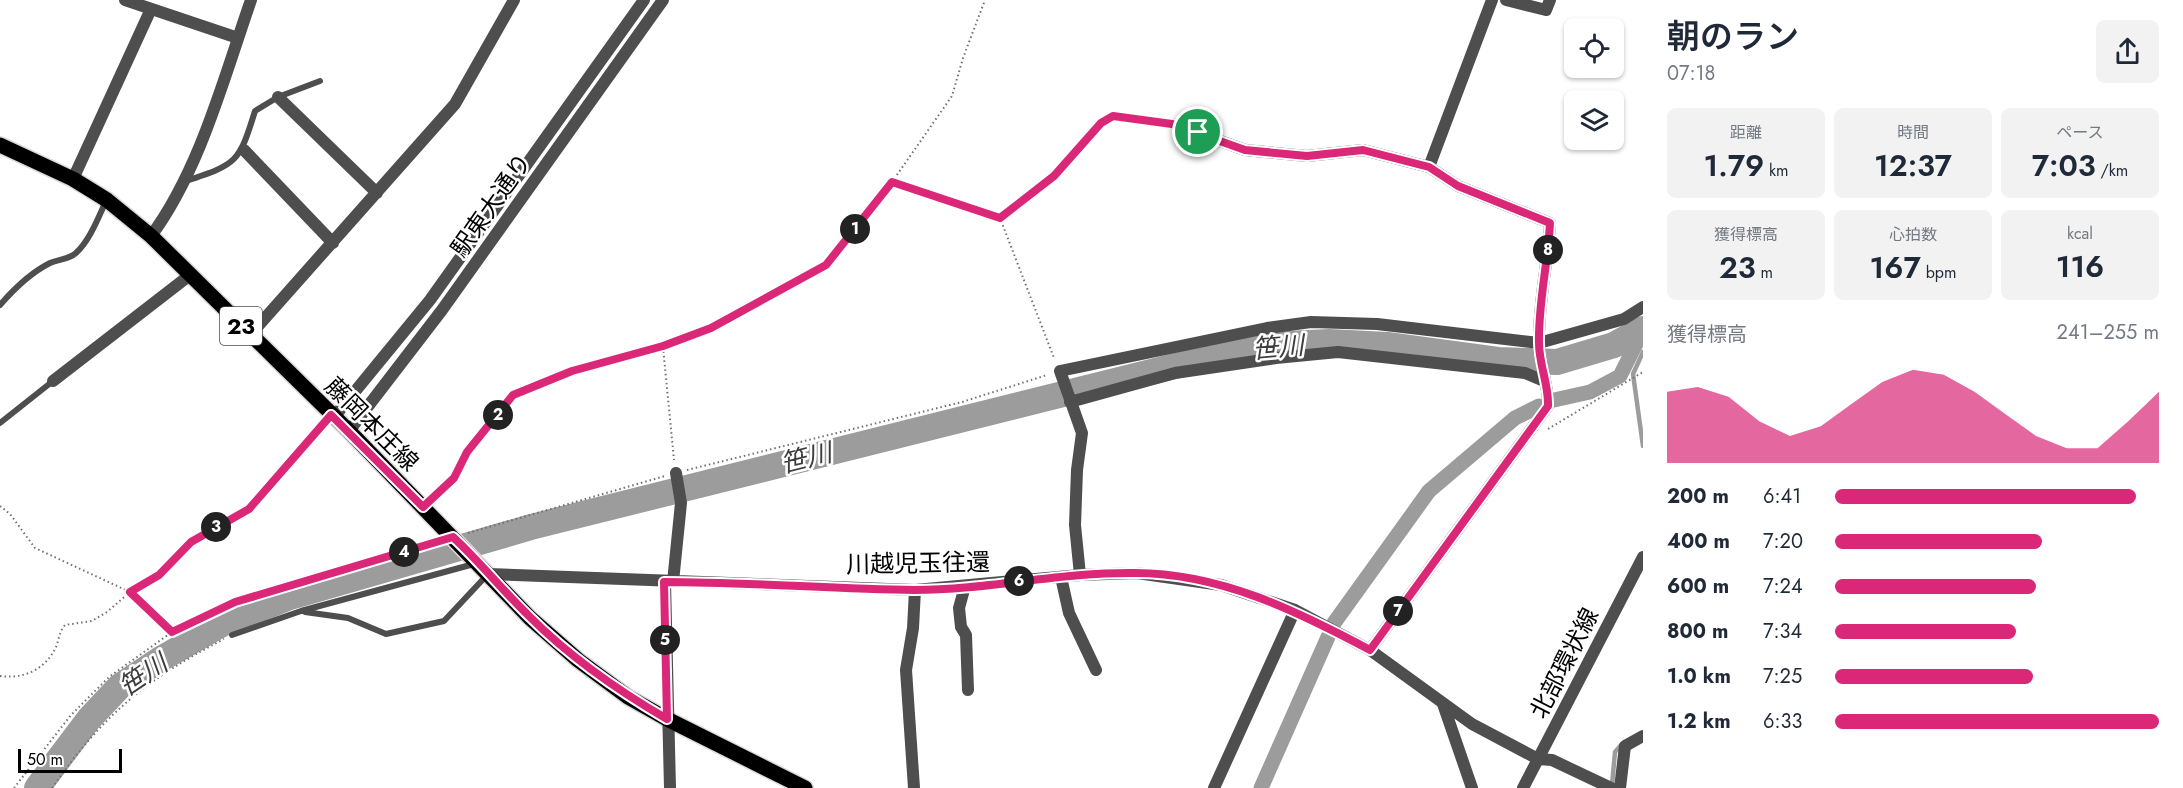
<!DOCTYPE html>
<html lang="ja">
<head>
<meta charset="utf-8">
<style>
  body { margin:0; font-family:Jost,"Noto Sans JP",sans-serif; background:#f2f2f3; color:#1f2937; height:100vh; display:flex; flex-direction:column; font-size:22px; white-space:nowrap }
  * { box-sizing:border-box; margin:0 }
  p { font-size:20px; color:#747a83 }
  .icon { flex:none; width:33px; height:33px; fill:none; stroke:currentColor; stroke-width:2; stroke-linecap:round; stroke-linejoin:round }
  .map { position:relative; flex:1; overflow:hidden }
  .side { display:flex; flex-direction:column; background:#fff; width:540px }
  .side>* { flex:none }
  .buttons { position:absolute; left:1564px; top:18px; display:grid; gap:12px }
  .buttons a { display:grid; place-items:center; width:60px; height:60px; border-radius:9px; background:#fff; box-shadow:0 2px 4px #0004; font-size:30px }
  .scale { position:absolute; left:18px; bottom:15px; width:104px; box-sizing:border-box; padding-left:6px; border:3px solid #000; border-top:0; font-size:16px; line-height:21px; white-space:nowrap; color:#000; -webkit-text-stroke:4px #fff; paint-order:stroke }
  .pin { position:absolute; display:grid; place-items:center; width:51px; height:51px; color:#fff; margin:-26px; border:3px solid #fff; border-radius:50%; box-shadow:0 2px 6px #0007 }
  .km { position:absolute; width:30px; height:30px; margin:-15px; border-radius:50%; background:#222; color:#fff; font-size:16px; line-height:30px; text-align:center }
  .round { display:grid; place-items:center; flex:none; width:63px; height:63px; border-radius:9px; background:#f2f2f3 }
  .summary { display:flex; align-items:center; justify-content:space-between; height:102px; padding:0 24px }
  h1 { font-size:33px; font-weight:600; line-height:45px }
  .metrics { display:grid; grid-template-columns:repeat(3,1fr); gap:9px; height:102px; padding:6px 24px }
  .metrics div { display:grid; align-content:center; border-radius:9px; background:#f2f2f3; text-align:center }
  .metrics b { font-size:30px; font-weight:600 }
  .metrics small { font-size:16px; font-weight:400 }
  .metrics p { font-size:16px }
  .chart { height:168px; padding:12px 24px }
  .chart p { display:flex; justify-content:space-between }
  .chart svg { width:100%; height:108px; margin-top:6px; fill:#db2777; opacity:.7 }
  ul { padding:0 24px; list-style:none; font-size:20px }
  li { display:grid; grid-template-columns:96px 72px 1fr; align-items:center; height:45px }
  li i { height:15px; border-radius:8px; background:#db2777 }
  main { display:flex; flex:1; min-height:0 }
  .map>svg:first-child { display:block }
</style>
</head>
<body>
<main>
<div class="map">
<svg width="1643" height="788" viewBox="0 0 1643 788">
  <rect width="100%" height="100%" fill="#fff"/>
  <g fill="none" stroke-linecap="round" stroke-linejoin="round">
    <!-- stream -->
    <path stroke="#9c9c9c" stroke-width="4.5" d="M1643,352L1633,374L1643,446
      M1612,785L1615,752L1621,745"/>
    <!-- canal -->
    <path stroke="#9c9c9c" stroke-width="15" d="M1554,400L1590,392L1620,376L1643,330
      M1334,623L1429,491L1515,418L1539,406
      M1261,788L1328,637"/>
    <!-- river -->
    <path stroke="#9c9c9c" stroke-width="26" d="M37,788L89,719L120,686L159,660L222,624L290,597L531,527L1239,350L1287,344L1329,342L1387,345L1498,360L1557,362L1614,345L1643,329"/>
    <!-- primary casing -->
    <g stroke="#dbdbdb" stroke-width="18">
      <path id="primary" d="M0,145L73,179L107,200L151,236L349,431L530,618L578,660L628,697L667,719L805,788"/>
    </g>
    <!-- path -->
    <path stroke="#707070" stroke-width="2" stroke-dasharray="1.5 3" stroke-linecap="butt" d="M892,182L1000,218L1054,358
      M1000,218L1054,176L1101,123L1113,116L1130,117L1186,129
      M663,347L674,460
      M1548,429L1643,372
      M687,470L962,402L1047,375
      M434,497L454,478L467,452L513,395L572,371L663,347L711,328L826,265L892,182L952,96L963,58L985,0
      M0,506L10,514L35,548L130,592L171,631
      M468,533L665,476
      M0,676C24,679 45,670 56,647C59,640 59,632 65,625L92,621L107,612L130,592L159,575L185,549
      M14,788L71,715L109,677L172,632L235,602L437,542
      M52,788C103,715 145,680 224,639"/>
    <!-- service -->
    <path stroke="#4e4e4e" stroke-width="6" d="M186,181C237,164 239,163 255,111L278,97L320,81
      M0,305C13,290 32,272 50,263C59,259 68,260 76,253C90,240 98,218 106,201
      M0,423L53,381
      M191,542L249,509L331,415
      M305,612L348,618L386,634L444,621L488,574
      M232,635L301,611L474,564"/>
    <!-- minor -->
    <path stroke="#4e4e4e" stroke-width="12" d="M125,0L238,38
      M1506,0L1546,10L1550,0
      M278,97L377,193
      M1198,133L1245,150L1307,156L1363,150L1429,167L1458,186L1550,223C1548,263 1538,304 1539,343C1539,365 1549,385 1548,406L1370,650
      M244,150L333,243
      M1429,167L1492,0
      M73,179L151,9
      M151,236C200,170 224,77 251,0
      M250,335L455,104L514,0
      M53,381L190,275
      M1070,402L1175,373L1276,358L1338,352L1525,373L1544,381
      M488,574L915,590L1080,575L1137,573L1221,585L1295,610L1370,650L1472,724L1538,759L1552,760L1611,788
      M1080,575L1075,525L1077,470L1082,433L1060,371L1267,328L1311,322L1377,324L1539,343L1624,319L1643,307
      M1061,577L1069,613L1096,670
      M665,582L670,788
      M673,582L681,503L676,473
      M965,586L959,608L961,627L966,635L968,690
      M1443,704L1472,788
      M914,788L906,670L913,628L915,590
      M1214,788L1295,610
      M1620,788L1625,746L1643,736"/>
    <!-- tertiary -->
    <path stroke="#4e4e4e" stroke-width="12" d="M334,417L430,300L644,0
      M349,431L442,310L663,0
      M1523,788L1643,557"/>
    <!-- primary -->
    <use href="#primary" stroke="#000" stroke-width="15"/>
  </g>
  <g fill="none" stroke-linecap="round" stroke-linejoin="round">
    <!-- route casing -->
    <g stroke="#fff" stroke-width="12">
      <path id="route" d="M1113,116L1172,124L1245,150L1307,156L1363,150L1429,167L1458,186L1550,223C1548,263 1538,304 1539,343C1539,365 1549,385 1548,406L1370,650C1297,611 1220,573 1135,573C1061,572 988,590 914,590C831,589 748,582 664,582L667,719C617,690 571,658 530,617C503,591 480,562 453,537L235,602L172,632L130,592L159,575L191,542L249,509L331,415L423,507L454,478L467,452L513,395L572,371L663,346L711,328L826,265L892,182L1000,218L1054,176L1101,123Z"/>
    </g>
    <!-- route -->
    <use href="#route" stroke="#db2777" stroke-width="8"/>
  </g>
  <g text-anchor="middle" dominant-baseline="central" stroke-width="5" stroke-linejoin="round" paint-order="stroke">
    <!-- shield labels -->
    <rect fill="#fff" stroke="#4c4c4c" stroke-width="1.5" x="220" y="307" width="42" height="38" rx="4.5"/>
    <g font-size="22" font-weight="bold" fill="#000">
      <text x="241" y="326">23</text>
    </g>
    <!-- street labels -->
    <g font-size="24" fill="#000" stroke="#fff">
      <text transform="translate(491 205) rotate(-55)">駅東大通り</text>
      <text transform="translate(372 424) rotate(45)">藤岡本庄線</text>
      <text transform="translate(918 563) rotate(-1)">川越児玉往還</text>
      <text transform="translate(1564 663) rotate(-63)">北部環状線</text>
    </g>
    <!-- water labels -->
    <g font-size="26" font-style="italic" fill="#3d3d3d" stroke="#fff">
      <text transform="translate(1278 347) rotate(-5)">笹川</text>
      <text transform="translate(806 458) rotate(-14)">笹川</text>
      <text transform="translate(143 675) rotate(-34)">笹川</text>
    </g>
  </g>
</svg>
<div class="buttons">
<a><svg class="icon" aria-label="locate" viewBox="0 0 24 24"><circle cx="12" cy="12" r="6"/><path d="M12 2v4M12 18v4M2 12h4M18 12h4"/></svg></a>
<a><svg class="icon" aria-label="layers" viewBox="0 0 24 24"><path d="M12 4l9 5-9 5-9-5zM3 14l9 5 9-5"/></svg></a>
</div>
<div class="scale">50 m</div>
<div class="pin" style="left:1198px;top:132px;background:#1e9e55"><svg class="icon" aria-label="arrive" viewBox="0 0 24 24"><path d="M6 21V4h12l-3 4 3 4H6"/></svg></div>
<b class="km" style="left:855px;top:229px">1</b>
<b class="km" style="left:498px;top:415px">2</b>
<b class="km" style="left:216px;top:527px">3</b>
<b class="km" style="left:404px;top:552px">4</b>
<b class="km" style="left:665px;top:640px">5</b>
<b class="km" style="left:1019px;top:581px">6</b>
<b class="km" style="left:1398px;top:611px">7</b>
<b class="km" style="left:1548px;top:250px">8</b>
</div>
<section class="side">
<div class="summary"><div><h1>朝のラン</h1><p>07:18</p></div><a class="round"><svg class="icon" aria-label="share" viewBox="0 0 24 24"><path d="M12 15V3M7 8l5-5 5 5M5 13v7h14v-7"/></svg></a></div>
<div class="metrics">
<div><p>距離</p><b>1.79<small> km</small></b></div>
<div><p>時間</p><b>12:37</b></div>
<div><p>ペース</p><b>7:03<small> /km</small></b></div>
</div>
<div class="metrics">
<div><p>獲得標高</p><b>23<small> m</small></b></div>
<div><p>心拍数</p><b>167<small> bpm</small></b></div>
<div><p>kcal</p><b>116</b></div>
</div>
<div class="chart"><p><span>獲得標高</span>241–255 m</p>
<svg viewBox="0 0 160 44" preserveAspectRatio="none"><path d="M0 44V15L10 13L20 17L30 27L40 33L50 29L60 20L70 11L80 6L90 8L100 15L110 24L120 33L130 38L140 38L150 27L160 15V44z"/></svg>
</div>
<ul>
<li><b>200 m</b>6:41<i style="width:93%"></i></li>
<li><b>400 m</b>7:20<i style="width:64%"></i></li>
<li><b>600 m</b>7:24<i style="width:62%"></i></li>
<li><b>800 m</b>7:34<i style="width:56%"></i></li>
<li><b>1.0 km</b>7:25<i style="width:61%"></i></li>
<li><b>1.2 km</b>6:33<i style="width:100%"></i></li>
</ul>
</section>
</main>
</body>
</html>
